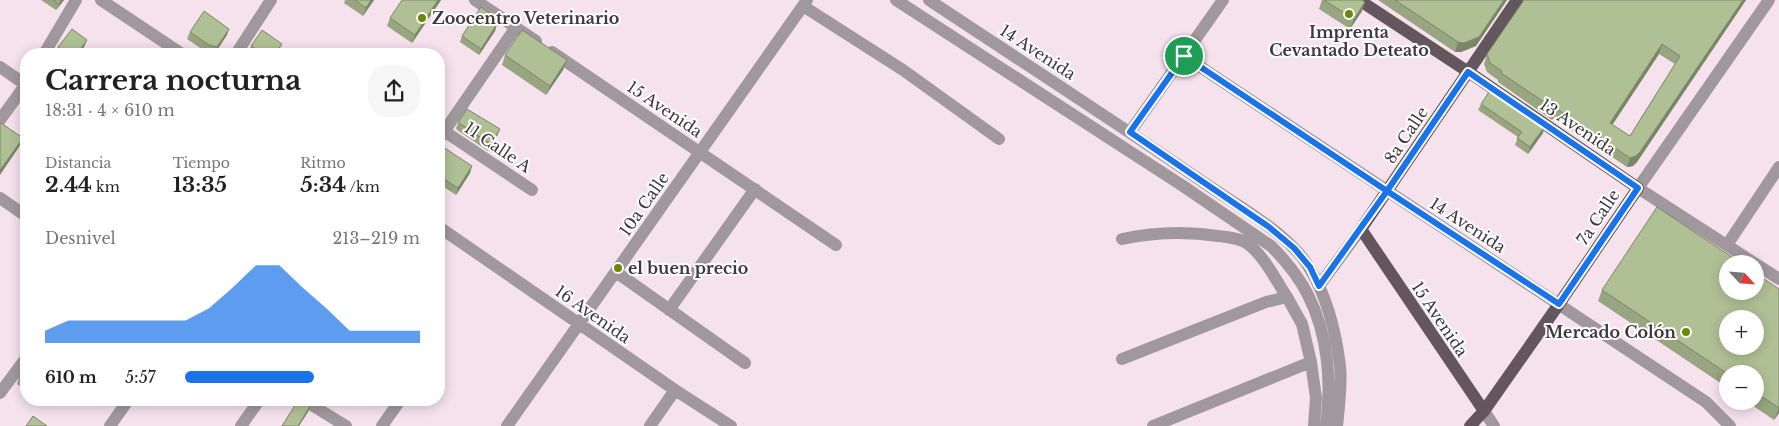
<!DOCTYPE html>
<html lang="es">
<head>
<meta charset="utf-8">
<style>
  body { margin:0; font-family:"Libre Baskerville",serif; background:#f6f6f6; color:#222; height:100vh; display:flex; flex-direction:column; font-size:19px; white-space:nowrap }
  * { box-sizing:border-box; margin:0 }
  p { font-size:16px; color:#767676 }
  .icon { flex:none; width:28px; height:28px; fill:none; stroke:currentColor; stroke-width:2; stroke-linecap:round; stroke-linejoin:round }
  .map { position:relative; flex:1; overflow:hidden }
  .panel { position:absolute; left:20px; top:48px; width:425px; height:358px; display:flex; flex-direction:column; background:#fff; border-radius:20px; box-shadow:0 2px 12px #0003 }
  .panel>* { flex:none }
  .needle { width:32px; rotate:116deg }
  .fabs { position:absolute; left:1719px; top:255px; display:grid; gap:10px }
  .fabs a { display:grid; place-items:center; width:45px; height:45px; border-radius:50%; background:#fff; box-shadow:0 2px 12px #0003; font-size:25px }
  .pin { position:absolute; display:grid; place-items:center; width:42px; height:42px; color:#fff; margin:-21px; border:2px solid #fff; border-radius:50%; box-shadow:0 1px 5px #0007 }
  .round { display:grid; place-items:center; flex:none; width:52px; height:52px; border-radius:20px; background:#f6f6f6 }
  .headline { display:flex; align-items:center; justify-content:space-between; height:85px; padding:0 25px }
  h1 { font-size:28px; font-weight:700; line-height:38px }
  .metrics { display:grid; grid-template-columns:repeat(3,1fr); gap:8px; height:85px; padding:5px 25px }
  .metrics div { display:grid; align-content:center }
  .metrics b { font-size:21px; font-weight:700 }
  .metrics small { font-size:14px; font-weight:400 }
  .metrics p { font-size:14px }
  .chart { height:140px; padding:10px 25px }
  .chart p { display:flex; justify-content:space-between }
  .chart svg { width:100%; height:90px; margin-top:5px; fill:#1a73e8; opacity:.7 }
  ul { padding:0 25px; list-style:none; font-size:16px }
  li { display:grid; grid-template-columns:80px 60px 1fr; align-items:center; height:38px }
  li i { height:12px; border-radius:6px; background:#1a73e8 }
  .map>svg:first-child { display:block }
</style>
</head>
<body>
<div class="map">
<svg width="1779" height="426" viewBox="0 0 1779 426">
  <rect width="100%" height="100%" fill="#f5e2ec"/>
  <g fill="none" stroke-linecap="round" stroke-linejoin="round">
    <!-- minor -->
    <path stroke="#a0989c" stroke-width="12" d="M101,0L182,54
      M475,0L536,41
      M896,0L1183,186L1271,246C1285,260 1299,277 1308,295C1328,334 1332,383 1326,426
      M929,0C1021,61 1114,121 1206,184C1238,206 1291,235 1310,269C1327,297 1336,333 1340,366C1342,384 1339,408 1337,426
      M1769,0L1638,188L1779,279
      M803,6L903,70L999,139
      M552,52L836,245
      M44,54L76,0
      M236,54L271,0
      M1184,56L1706,402L1730,426
      M0,67L26,85
      M0,120L26,84
      M444,131L532,190
      M1130,132L1223,0
      M439,139L516,27
      M0,198L26,216
      M439,227L675,390L731,426
      M1122,239C1155,232 1185,231 1218,236C1228,237 1240,238 1248,244C1265,257 1275,279 1287,297
      M1727,245L1779,167
      M616,272L745,363
      M1319,286L1361,229
      M669,310L755,189
      M1122,359L1266,302L1287,297L1302,324L1311,362L1316,398L1314,426
      M0,393L26,358
      M302,399L346,426
      M1484,411L1494,426
      M110,426L129,399
      M241,426L260,399
      M382,426L401,399
      M507,426L807,0
      M650,426L675,390
      M1153,426L1311,362"/>
    <!-- major -->
    <path stroke="#64565d" stroke-width="12" d="M1359,0L1476,77L1638,188L1559,304L1484,411L1470,426
      M1484,411L1361,229L1517,0"/>
  </g>
  <!-- wall -->
  <path fill="#97a580" fill-rule="evenodd" d="M41,0H64L56,10Z
    M345,0H374L363,16L344,3Z
    M402,0H441L412,43L387,26L390,18Z
    M1322,0H1362V11L1350,29L1319,9Z
    M1378,0H1507L1476,46L1461,52H1455Z
    M1524,0H1746L1637,162L1633,166L1627,167L1554,118L1552,120L1498,82V80L1487,72L1484,64L1487,54ZM1659,54L1675,64L1630,136L1612,125Z
    M497,24L495,31L479,55L460,42L462,36Z
    M190,32L227,35L215,53L206,52L187,39Z
    M87,40L84,47L79,54L56,53L58,47Z
    M251,46L279,50L277,54H251L248,52Z
    M505,55L563,70L546,95L502,65Z
    M1481,104L1543,133L1528,154L1515,145L1518,137L1478,110Z
    M459,121L500,129L497,136L488,151L457,130L456,128Z
    M439,147L470,173L456,195L439,184Z
    M1779,289V413L1774,420L1746,401H1755V374H1728V388L1598,301L1602,290Z
    M26,368V390L17,384L19,378Z"/>
  <!-- shaded-wall -->
  <path fill="#7b8668" d="M61,0H64L56,10Z
    M371,0H374L363,16L366,8Z
    M438,0H441L412,43L415,35Z
    M1504,0H1507L1476,46L1461,52H1455L1458,42Z
    M1743,0H1746L1637,162L1633,166L1627,167L1630,158Z
    M1365,2L1362,11L1350,29L1354,19Z
    M497,24L495,31L479,55L481,49Z
    M229,29L227,35L215,53L217,47Z
    M87,40L84,47L79,54H77Z
    M282,44L277,54H275Z
    M1662,44L1659,54L1607,133L1610,123Z
    M567,60L563,70L546,95L550,86Z
    M1545,126L1543,133L1528,154L1530,147Z
    M500,129L497,136L488,151L491,144Z
    M23,138L19,147L0,175V170Z
    M472,166L470,173L456,195L458,188Z
    M310,406L308,412L299,426H298Z
    M1779,408V413L1774,420Z"/>
  <!-- building -->
  <path fill="#b0c095" stroke="#7b8668" fill-rule="evenodd" d="M53,0H61L59,4Z
    M355,0H371L366,8Z
    M402,0H438L415,35L390,18Z
    M1324,0H1362L1365,2L1354,19Z
    M1395,0H1504L1479,37L1464,43L1458,42Z
    M1524,0H1743L1640,152L1636,156L1630,158L1557,109L1556,110L1501,73L1502,71L1490,63L1487,54ZM1662,44L1680,56L1630,136L1610,123Z
    M481,7L495,17L497,24L481,49L462,36Z
    M204,11L229,29L217,47L209,45L190,32Z
    M72,29L87,40L77,54H68L58,47Z
    M262,30L282,44L275,54H263L251,46Z
    M522,30L567,60L550,86L505,55Z
    M1491,89L1545,126L1530,147L1517,138L1522,132L1481,104Z
    M467,109L500,129L491,144L459,123V121Z
    M1,123L23,138L0,170V124Z
    M440,145L472,166L458,188L439,176V147Z
    M1657,207L1742,264H1728V291H1755V273L1779,289V408L1755,392V374H1728L1602,290ZM1728,319H1755V346H1728Z
    M26,368V382L19,378Z
    M299,399L310,406L298,426H282Z
    M33,416L47,426H26Z"/>
  <g fill="none" stroke-linecap="round" stroke-linejoin="round">
    <!-- route casing -->
    <g stroke="#fff" stroke-width="10">
      <path id="route" d="M1184,56L1130,132L1269,227L1294,248L1310,267L1319,286L1387,191L1559,304L1638,188L1468,72L1387,191L1184,56"/>
    </g>
    <!-- route -->
    <use href="#route" stroke="#1a73e8" stroke-width="6"/>
  </g>
  <!-- markers -->
  <g fill="#6a8906" stroke="#fff" stroke-width="2">
    <circle cx="1349" cy="14" r="5"/>
    <circle cx="422" cy="18" r="5"/>
    <circle cx="618" cy="268" r="5"/>
    <circle cx="1686" cy="332" r="5"/>
  </g>
  <g text-anchor="middle" dominant-baseline="central" stroke-width="4" stroke-linejoin="round" paint-order="stroke">
    <!-- poi labels -->
    <g font-size="16" font-weight="bold" fill="#3f373b" stroke="#fff" text-anchor="start">
      <text x="432" y="18">Zoocentro Veterinario</text>
      <text x="1349" y="32" text-anchor="middle">Imprenta<tspan x="1349" dy="18">Cevantado Deteato</tspan></text>
      <text x="628" y="268">el buen precio</text>
      <text x="1676" y="332" text-anchor="end">Mercado Colón</text>
    </g>
    <!-- street labels -->
    <g font-size="16" fill="#3f373b" stroke="#fff">
      <text transform="translate(1038 52) rotate(33)">14 Avenida</text>
      <text transform="translate(665 109) rotate(34)">15 Avenida</text>
      <text transform="translate(1578 127) rotate(34)">13 Avenida</text>
      <text transform="translate(1406 135) rotate(-56)">8a Calle</text>
      <text transform="translate(498 147) rotate(34)">11 Calle A</text>
      <text transform="translate(644 204) rotate(-55)">10a Calle</text>
      <text transform="translate(1598 217) rotate(-56)">7a Calle</text>
      <text transform="translate(1468 225) rotate(33)">14 Avenida</text>
      <text transform="translate(593 314) rotate(35)">16 Avenida</text>
      <text transform="translate(1440 319) rotate(56)">15 Avenida</text>
    </g>
  </g>
</svg>
<div class="fabs">
<a><svg class="needle" viewBox="-14 -14 28 28"><path d="M0-13l5 13h-10z" fill="#e53935"/><path d="M0 13l5-13h-10z" fill="#767676"/></svg></a>
<a>+</a>
<a>−</a>
</div>
<div class="pin" style="left:1184px;top:56px;background:#1e9e55"><svg class="icon" aria-label="arrive" viewBox="0 0 24 24"><path d="M6 21V4h12l-3 4 3 4H6"/></svg></div>
<section class="panel">
<div class="headline"><div><h1>Carrera nocturna</h1><p>18:31 · 4 × 610 m</p></div><a class="round"><svg class="icon" aria-label="share" viewBox="0 0 24 24"><path d="M12 15V3M7 8l5-5 5 5M5 13v7h14v-7"/></svg></a></div>
<div class="metrics">
<div><p>Distancia</p><b>2.44<small> km</small></b></div>
<div><p>Tiempo</p><b>13:35</b></div>
<div><p>Ritmo</p><b>5:34<small> /km</small></b></div>
</div>
<div class="chart"><p><span>Desnivel</span>213–219 m</p>
<svg viewBox="0 0 160 44" preserveAspectRatio="none"><path d="M0 44V38L10 33L20 33L30 33L40 33L50 33L60 33L70 27L80 17L90 6L100 6L110 17L120 27L130 38L140 38L150 38L160 38V44z"/></svg>
</div>
<ul>
<li><b>610 m</b>5:57<i style="width:55%"></i></li>
</ul>
</section>
</div>
</body>
</html>
